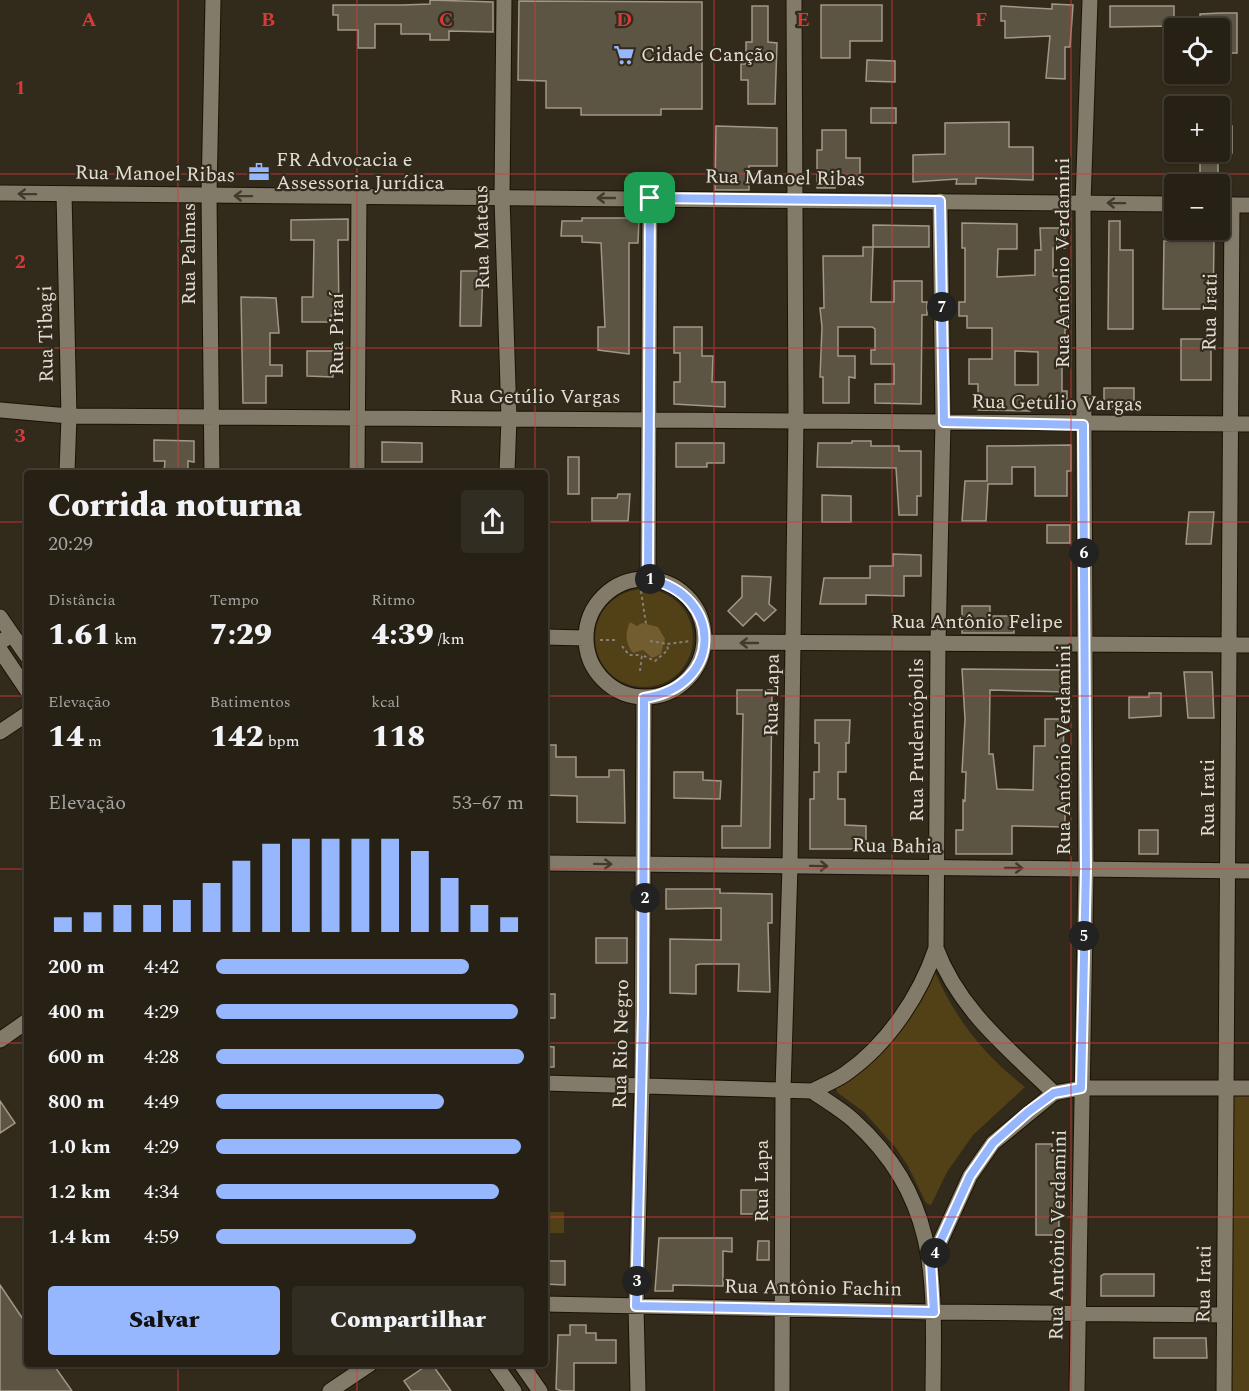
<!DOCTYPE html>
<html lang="pt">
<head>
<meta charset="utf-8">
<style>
  body { margin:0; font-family:Spectral,serif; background:#322d22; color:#f1f3f6; height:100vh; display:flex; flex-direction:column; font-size:22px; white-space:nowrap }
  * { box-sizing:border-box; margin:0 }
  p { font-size:20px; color:#a4a3a0 }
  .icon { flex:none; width:33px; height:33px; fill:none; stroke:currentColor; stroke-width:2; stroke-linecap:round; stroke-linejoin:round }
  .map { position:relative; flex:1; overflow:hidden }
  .sheet { position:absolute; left:24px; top:470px; width:524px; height:897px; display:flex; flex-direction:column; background:#262015; border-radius:6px; box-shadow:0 2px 4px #0004,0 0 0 2px #423e34 }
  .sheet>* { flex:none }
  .fabs { position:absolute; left:1164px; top:18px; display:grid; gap:12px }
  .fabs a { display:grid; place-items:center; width:66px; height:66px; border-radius:6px; background:#262015; box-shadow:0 2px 4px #0004,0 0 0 2px #423e34; font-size:30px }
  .pin { position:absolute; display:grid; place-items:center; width:51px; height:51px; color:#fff; margin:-26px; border-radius:12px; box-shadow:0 3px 9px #0006 }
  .km { position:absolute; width:30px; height:30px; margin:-15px; border-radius:50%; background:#222; color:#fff; font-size:16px; line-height:30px; text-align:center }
  .round { display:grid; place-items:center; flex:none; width:63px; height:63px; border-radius:6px; background:#322d22 }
  .summary { display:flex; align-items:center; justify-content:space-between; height:102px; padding:0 24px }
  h1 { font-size:33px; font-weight:800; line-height:45px }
  .metrics { display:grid; grid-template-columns:repeat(3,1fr); gap:9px; height:102px; padding:6px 24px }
  .metrics div { display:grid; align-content:center }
  .metrics b { font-size:30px; font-weight:800 }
  .metrics small { font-size:16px; font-weight:400 }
  .metrics p { font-size:16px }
  .chart { height:168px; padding:12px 24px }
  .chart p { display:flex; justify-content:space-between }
  .chart svg { width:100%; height:108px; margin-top:6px; stroke:#96b6fd; stroke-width:6 }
  .cta { display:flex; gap:12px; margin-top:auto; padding:12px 24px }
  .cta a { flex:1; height:69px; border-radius:6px; background:#96b6fd; color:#111; font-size:24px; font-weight:800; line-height:69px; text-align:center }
  .cta a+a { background:#322d22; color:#f1f3f6 }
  ul { padding:0 24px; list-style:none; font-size:20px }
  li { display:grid; grid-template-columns:96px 72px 1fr; align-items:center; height:45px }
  li i { height:15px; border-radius:8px; background:#96b6fd }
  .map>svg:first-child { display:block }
</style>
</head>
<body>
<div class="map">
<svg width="1249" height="1391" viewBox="0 0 1249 1391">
  <rect width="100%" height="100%" fill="#322b1c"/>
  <!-- green -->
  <path fill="#524017" d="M595 638a49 49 0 1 1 98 0a49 49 0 1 1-98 0Z
    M934,970C955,1019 984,1055 1025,1087L973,1135L947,1172L931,1205L926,1203L908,1166L896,1148L864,1112L838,1093L835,1087C885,1060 907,1018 934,970Z
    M1229,1095H1249V1391H1226Z
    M545,1212H564V1233H545Z"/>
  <!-- water -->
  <path fill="#725d30" d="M630,622L637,626L642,623L658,627L665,639L661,654L652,658L643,650L633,653C625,643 625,633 630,622Z"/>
  <!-- building -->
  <path fill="#5d5544" stroke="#a19886" stroke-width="1.5" fill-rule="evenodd" d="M430,0L493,2V32L449,31V40H430V34H401V24H375V48H358V30H338V15H333V5H402L430,4Z
    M519,1L702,2V109H661V115H581V108H546V81L518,80Z
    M1052,4L1073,5L1070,47H1065V79L1046,78L1050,36L1005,38V21H1001V6L1052,9Z
    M821,5H882V41H850V58H821Z
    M752,6H768V42L777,43L775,104H748V80H741V64H746V42H752Z
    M1110,6H1174V26L1110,27Z
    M1221,13H1237V53H1220V28H1200V14Z
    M867,60L895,61V82L866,81Z
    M871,108H896V123H871Z
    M1009,122V147H1033V180L976,178V184H956L957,179L913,182V155L945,154V123Z
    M716,126L777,128V166H749V190H715Z
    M1220,126H1232V153H1220Z
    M822,130H846V158H860V185L835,184V188H817V150H822Z
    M1200,152H1218V183H1200Z
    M582,218H639L638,243H629V354L598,350V327H605L601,243L582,242V236H561L562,221H582Z
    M348,219V240H338L339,314L331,315V322H302V297H313L314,240H291V220Z
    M1109,221H1120V250H1133V329H1108Z
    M962,223L1017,224V249H998L997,277L1035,275V250H1041L1040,228H1065V248H1053V276L1065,277L1068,329H1065V357H1062V391H1067V406H1030V411L978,410V384H969V359H992V328H967V316H959V302H965V248H962ZM1015,351L1038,352V385H1015Z
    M873,225L929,226V247H873Z
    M1164,241H1214L1213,309H1163Z
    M863,247H873L871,302H894V281H922V302H927V315H922L921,404L875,403V384H894V364H871V350H875V329L872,327H838V356H855V378L849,377V403H823V377H820L822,327L820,308H824L823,256H863Z
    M461,271H483L481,326H460Z
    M241,297L276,298L279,333H270V365H282V376H266V403H243Z
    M674,327H702V356H713L712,382H725V407L674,404V382H680V353H674Z
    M1181,339H1211V380H1181Z
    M307,351H333V377L307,376Z
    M1104,388H1134V407H1104Z
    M154,440L194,441V462L188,461V472H164L165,461H154Z
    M852,441H871V446H899V451H921V496H917V515H899L896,468L817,467L818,443H852Z
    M382,442L422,443V462H382Z
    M676,443H724V463H707V467H676Z
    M1071,445V471H1067V496H1035V467H1012V484H988L986,521H962L965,481H987V446Z
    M568,457H579V494H568Z
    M618,494H630L628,521H592V498H617Z
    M822,495L851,496V522H822Z
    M1189,512H1214L1211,544H1186Z
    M1047,525H1070V543H1047Z
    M893,554L921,555V576H904V596L866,595V604H820L824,578H870V566H893Z
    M742,576L771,577L769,604L776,610L764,621L756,613L743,626L728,611L742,597Z
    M962,606H990V616H1014V633H962Z
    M962,669L1067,670V692L990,690L989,754H993L997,789L1033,790L1034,746H1045V719H1064L1062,803H1065V827L1012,826V854H956V830H963V800L965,801L966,772H962L965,719Z
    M1184,672H1212L1214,718H1188Z
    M737,690H772L770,848H722V826H741L743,714H737Z
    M1149,693H1161V716L1129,718V697H1149Z
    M815,720H850L849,743H846V772H838V799H845V825L866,826V849H810V799H814V772H819V743H815Z
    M544,745H556V757H576V777H609V770H624L625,823L577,822V796L544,795Z
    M674,772H703V780L721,781L720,799L674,798Z
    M1139,830H1158V854H1139Z
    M666,889H720V893L772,894V923H768L770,992L738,991L739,964H700L696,965V994L670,993V939L721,940V908L666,909Z
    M596,938H627V963H596Z
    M544,994H555V1018H544Z
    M544,1046L554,1047V1067H544Z
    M0,1101L15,1123L0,1133Z
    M1036,1144H1052V1150H1059V1235H1036Z
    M741,1190H769V1214H741Z
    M659,1238H732V1252L723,1251V1286L673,1285V1291H655Z
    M758,1241H769V1260H757Z
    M544,1261H565V1285L544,1284Z
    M1104,1274H1154V1296H1101V1276Z
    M0,1285L27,1325V1364H53L72,1391H0Z
    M570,1325H586V1333H596V1340H616V1363H574V1391H562L556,1389L558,1335H570Z
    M1154,1338H1206L1207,1358H1154Z
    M429,1364H432L451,1391H411L404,1381Z"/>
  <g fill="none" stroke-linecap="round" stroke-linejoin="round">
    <!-- minor casing -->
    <g stroke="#1a1305" stroke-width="17">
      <path id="minor" d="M504,0L502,198L509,418L507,472
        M64,194L69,416L67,472
        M0,410L69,416L1249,424
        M212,472L209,195L213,0
        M357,472L359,196
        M648,579L650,198
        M0,642L12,635
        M0,732L27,714
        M936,948C959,1010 1008,1048 1054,1093
        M0,1040L27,1021
        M544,1083L812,1091C822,1086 835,1081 845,1074C887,1045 920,996 936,948L938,643L943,422L940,201
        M812,1091C825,1100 841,1109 853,1120C941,1200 934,1282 933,1391
        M931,1262L970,1176L993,1143L1054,1093L1081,1088H1249
        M544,1304L934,1312L1224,1315
        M330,1391L370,1364
        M638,1391L636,1306L642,1087L644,698
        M782,1391L783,1090L790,866L796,419L794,0
        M1077,1391L1086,869L1083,203L1090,0
        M1224,1391L1232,205"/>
    </g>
    <!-- tertiary casing -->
    <g stroke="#1a1305" stroke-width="17">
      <path id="tertiary" d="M0,193L1174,204
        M1220,205H1249
        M586 638a59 59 0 1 1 118 0a59 59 0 1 1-118 0Z
        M544,637L585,638
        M705,642L1249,645
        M544,863L1249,871"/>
    </g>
    <!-- secondary casing -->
    <g stroke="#1a1305" stroke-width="17">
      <path id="secondary" d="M0,617L27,656
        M0,650L27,690
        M495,1364L514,1391
        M521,1364L540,1391"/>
    </g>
    <!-- path -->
    <path stroke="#868074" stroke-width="2" stroke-dasharray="3 3" stroke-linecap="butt" d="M641,591L646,624
      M600,640H618
      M650,641L667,644
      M622,646L629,655H642
      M640,671L642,655L655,661L668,650L667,644L691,641"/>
    <!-- minor -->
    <use href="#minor" stroke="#837b69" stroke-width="15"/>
    <!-- tertiary -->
    <use href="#tertiary" stroke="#837b69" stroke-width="15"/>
    <!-- secondary -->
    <use href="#secondary" stroke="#837b69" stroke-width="15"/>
  </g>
  <!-- one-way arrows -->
  <defs><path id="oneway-shaft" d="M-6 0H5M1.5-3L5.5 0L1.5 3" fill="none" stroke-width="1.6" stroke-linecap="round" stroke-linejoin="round" transform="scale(1.5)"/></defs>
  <g stroke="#423b2b">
    <use href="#oneway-shaft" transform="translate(27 194) rotate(-179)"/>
    <use href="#oneway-shaft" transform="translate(243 196) rotate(-179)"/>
    <use href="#oneway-shaft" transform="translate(606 198) rotate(-180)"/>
    <use href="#oneway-shaft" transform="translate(1116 203) rotate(-179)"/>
    <use href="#oneway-shaft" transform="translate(749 643) rotate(180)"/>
    <use href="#oneway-shaft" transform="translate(603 864) rotate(1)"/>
    <use href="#oneway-shaft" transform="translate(819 866) rotate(1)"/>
    <use href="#oneway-shaft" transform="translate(1014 868) rotate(1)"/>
  </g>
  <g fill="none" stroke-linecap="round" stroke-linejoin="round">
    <!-- route casing -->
    <g stroke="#fff" stroke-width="12">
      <path id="route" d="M650,198L940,201L944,422L1083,425L1086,869L1081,1088L1054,1093L1028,1112L993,1143L970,1176L931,1262L934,1312L636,1306L643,1013L644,698C723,687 725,595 648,579Z"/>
    </g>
    <!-- route -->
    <use href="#route" stroke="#96b6fd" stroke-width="8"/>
  </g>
  <!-- grid -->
  <path fill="none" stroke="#d73a39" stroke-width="1.5" stroke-opacity="0.55" d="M178,0V472M357,0V472M535,0V472M714,0V1391M892,0V1391M1071,0V1391M0,174H1249M0,348H1249M0,522H27M544,522H1249M0,696H27M544,696H1249M0,869H27M544,869H1249M0,1043H27M544,1043H1249M0,1217H27M544,1217H1249M178,1364V1391M357,1364V1391M535,1364V1391"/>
  <!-- icons -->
  <defs>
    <g id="supermarket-bare" transform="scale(1.62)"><path d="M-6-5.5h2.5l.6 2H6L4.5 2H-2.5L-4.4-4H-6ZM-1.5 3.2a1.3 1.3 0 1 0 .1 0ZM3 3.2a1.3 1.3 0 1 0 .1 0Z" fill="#96b6fd" stroke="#322b1c" stroke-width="2.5" paint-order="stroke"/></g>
    <g id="office-bare" transform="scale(1.62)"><path d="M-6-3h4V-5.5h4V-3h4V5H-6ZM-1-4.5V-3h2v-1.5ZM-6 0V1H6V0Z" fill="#96b6fd" stroke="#322b1c" stroke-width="2.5" paint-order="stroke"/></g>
  </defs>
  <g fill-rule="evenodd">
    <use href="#supermarket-bare" x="624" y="55"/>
    <use href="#office-bare" x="259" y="172"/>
  </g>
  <g text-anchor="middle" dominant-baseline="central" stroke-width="4.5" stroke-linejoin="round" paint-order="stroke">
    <!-- poi labels -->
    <g font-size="20" fill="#e2ddd4" stroke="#322b1c" text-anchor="start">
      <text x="641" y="55">Cidade Canção</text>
      <text x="276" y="160">FR Advocacia e<tspan x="276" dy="23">Assessoria Jurídica</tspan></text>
    </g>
    <!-- street labels -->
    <g font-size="20" fill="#e2ddd4" stroke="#322b1c">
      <text transform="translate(155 174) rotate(1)">Rua Manoel Ribas</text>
      <text transform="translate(785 178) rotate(1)">Rua Manoel Ribas</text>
      <text transform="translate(482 237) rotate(-91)">Rua Mateus</text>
      <text transform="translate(189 254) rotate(-90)">Rua Palmas</text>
      <text transform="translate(1063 263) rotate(-90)">Rua Antônio Verdamini</text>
      <text transform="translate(1210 312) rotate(-89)">Rua Irati</text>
      <text transform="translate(46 334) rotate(-91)">Rua Tibagi</text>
      <text transform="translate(337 334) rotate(-90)">Rua Piraí</text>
      <text x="535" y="397">Rua Getúlio Vargas</text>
      <text transform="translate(1057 403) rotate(1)">Rua Getúlio Vargas</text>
      <text x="977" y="622">Rua Antônio Felipe</text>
      <text transform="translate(772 695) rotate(-89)">Rua Lapa</text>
      <text transform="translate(917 740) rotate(-90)">Rua Prudentópolis</text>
      <text transform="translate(1064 750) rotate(-90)">Rua Antônio Verdamini</text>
      <text transform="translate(1208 798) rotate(-90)">Rua Irati</text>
      <text transform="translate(897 846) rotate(1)">Rua Bahia</text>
      <text transform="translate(621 1044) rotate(-89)">Rua Rio Negro</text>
      <text transform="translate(762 1181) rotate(-90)">Rua Lapa</text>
      <text transform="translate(1058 1235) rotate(-89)">Rua Antônio Verdamini</text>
      <text transform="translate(1204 1284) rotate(-89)">Rua Irati</text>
      <text transform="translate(813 1288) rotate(1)">Rua Antônio Fachin</text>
    </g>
  </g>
  <g font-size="20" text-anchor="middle" font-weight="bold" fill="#d73a39" stroke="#322b1c" stroke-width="4.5" stroke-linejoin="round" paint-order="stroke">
    <text x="89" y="26">A</text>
    <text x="268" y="26">B</text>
    <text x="446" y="26">C</text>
    <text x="624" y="26">D</text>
    <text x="803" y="26">E</text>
    <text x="981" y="26">F</text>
    <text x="20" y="94">1</text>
    <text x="20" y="268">2</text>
    <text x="20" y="442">3</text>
  </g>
</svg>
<div class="fabs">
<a><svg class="icon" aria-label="locate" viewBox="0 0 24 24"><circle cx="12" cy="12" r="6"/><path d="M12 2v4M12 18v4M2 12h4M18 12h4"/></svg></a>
<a>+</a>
<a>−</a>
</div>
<div class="pin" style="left:650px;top:198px;background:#1e9e55"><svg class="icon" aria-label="arrive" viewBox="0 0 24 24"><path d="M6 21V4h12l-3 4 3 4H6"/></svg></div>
<b class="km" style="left:650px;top:579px">1</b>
<b class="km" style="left:645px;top:898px">2</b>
<b class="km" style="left:637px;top:1281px">3</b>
<b class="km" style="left:935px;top:1253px">4</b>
<b class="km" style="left:1084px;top:936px">5</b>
<b class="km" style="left:1084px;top:553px">6</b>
<b class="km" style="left:942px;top:307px">7</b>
<section class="sheet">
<div class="summary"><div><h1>Corrida noturna</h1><p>20:29</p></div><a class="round"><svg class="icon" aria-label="share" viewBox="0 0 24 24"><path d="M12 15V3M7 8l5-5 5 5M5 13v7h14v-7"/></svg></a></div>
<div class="metrics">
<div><p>Distância</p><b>1.61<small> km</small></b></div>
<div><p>Tempo</p><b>7:29</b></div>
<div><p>Ritmo</p><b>4:39<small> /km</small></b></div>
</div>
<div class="metrics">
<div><p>Elevação</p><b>14<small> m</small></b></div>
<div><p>Batimentos</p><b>142<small> bpm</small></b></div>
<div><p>kcal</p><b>118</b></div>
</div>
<div class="chart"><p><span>Elevação</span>53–67 m</p>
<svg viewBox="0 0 160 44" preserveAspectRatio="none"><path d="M5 44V38M15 44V36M25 44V33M35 44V33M45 44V31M55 44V24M65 44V15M75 44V8M85 44V6M95 44V6M105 44V6M115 44V6M125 44V11M135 44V22M145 44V33M155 44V38"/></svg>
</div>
<ul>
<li><b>200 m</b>4:42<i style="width:82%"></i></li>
<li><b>400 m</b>4:29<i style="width:98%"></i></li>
<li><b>600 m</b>4:28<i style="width:100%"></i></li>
<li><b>800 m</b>4:49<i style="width:74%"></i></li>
<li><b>1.0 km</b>4:29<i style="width:99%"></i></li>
<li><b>1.2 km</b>4:34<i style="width:92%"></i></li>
<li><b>1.4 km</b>4:59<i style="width:65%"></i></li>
</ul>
<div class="cta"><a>Salvar</a><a>Compartilhar</a></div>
</section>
</div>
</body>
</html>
